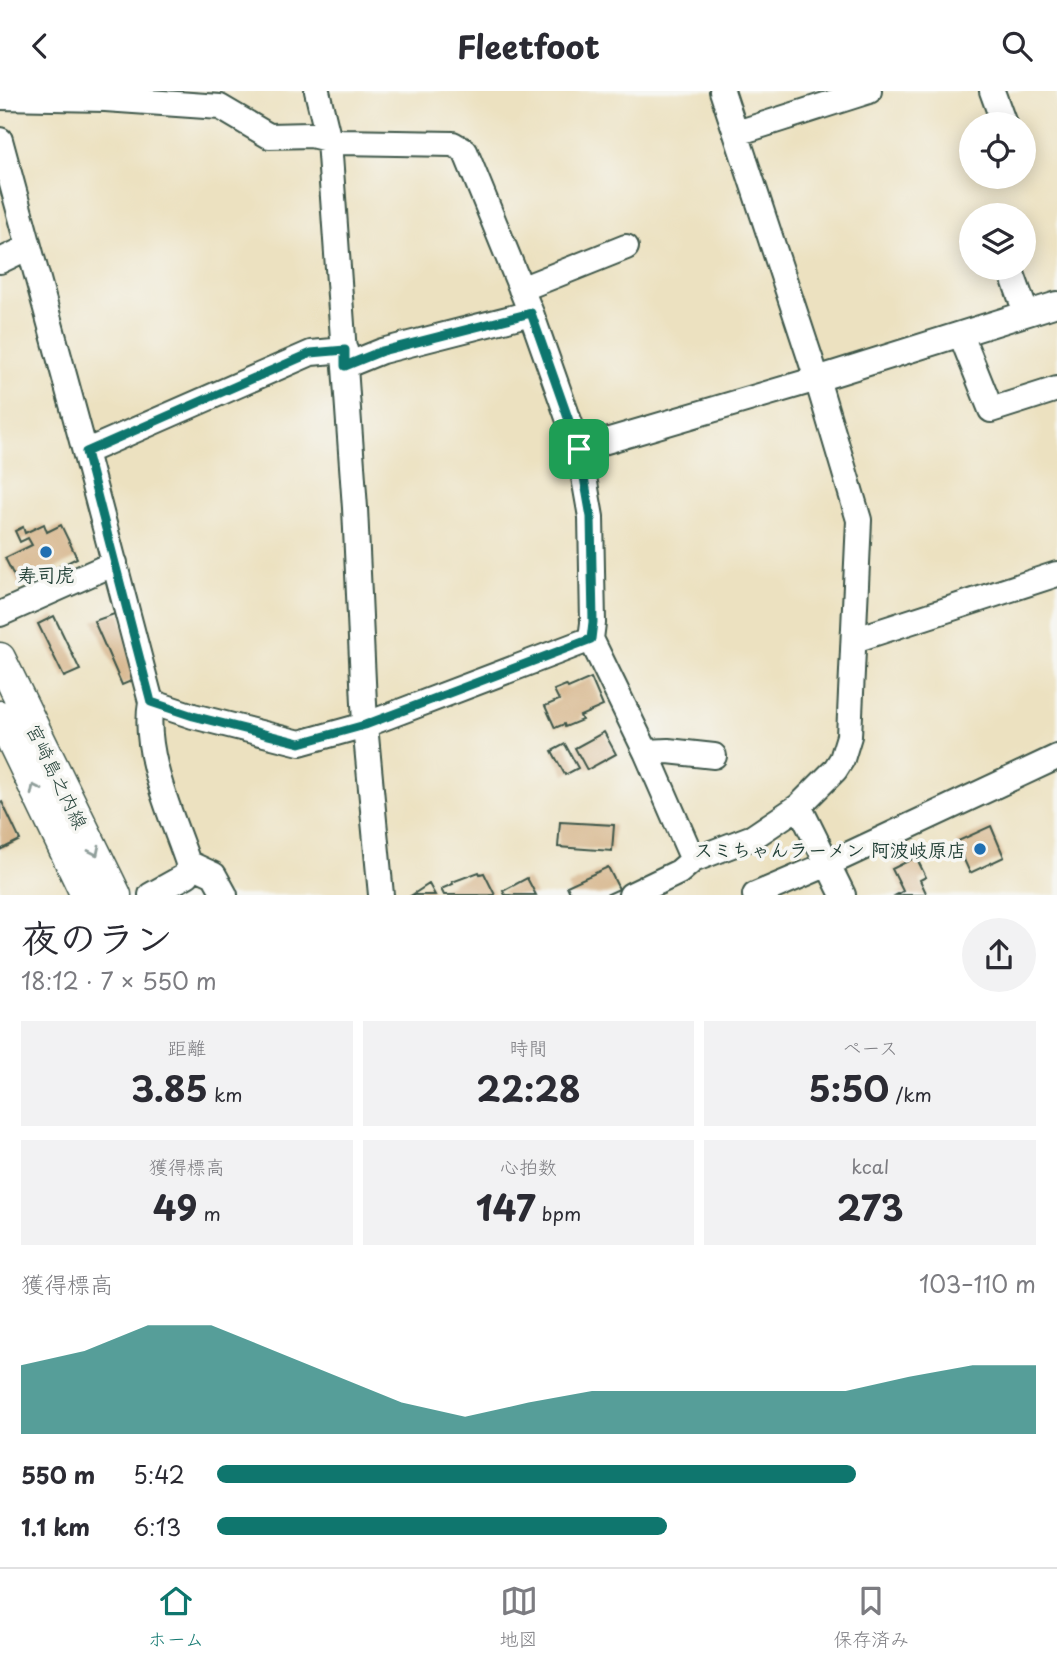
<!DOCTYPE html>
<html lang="ja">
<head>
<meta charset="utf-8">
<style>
  body { margin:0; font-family:"Playpen Sans","Klee One",sans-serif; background:#f2f2f3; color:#2b2b33; height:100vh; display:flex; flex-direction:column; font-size:26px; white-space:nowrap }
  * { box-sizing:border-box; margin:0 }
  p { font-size:23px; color:#7c7c81 }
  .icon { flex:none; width:38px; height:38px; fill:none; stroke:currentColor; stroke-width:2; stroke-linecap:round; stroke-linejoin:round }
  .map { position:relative; height:804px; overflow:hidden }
  .details { display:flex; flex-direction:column; background:#fff; flex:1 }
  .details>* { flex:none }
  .fabs { position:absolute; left:959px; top:21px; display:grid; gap:14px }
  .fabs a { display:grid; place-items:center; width:77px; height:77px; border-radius:50%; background:#fff; box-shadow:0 4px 18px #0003; font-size:35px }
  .pin { position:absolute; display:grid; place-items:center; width:60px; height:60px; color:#fff; margin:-30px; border-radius:14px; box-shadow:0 4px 10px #0006 }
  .round { display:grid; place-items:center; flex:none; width:74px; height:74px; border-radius:37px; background:#f2f2f3 }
  .overview { display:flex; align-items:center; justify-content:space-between; height:119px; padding:0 21px }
  h1 { font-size:38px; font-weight:700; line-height:52px }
  .figures { display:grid; grid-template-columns:repeat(3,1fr); gap:10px; height:119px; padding:7px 21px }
  .figures div { display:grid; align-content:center; border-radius:0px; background:#f2f2f3; text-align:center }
  .figures b { font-size:35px; font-weight:700 }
  .figures small { font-size:19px; font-weight:400 }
  .figures p { font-size:19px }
  .chart { height:196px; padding:14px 21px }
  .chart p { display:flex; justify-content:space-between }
  .chart svg { width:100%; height:126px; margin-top:7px; fill:#0f766e; opacity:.7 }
  ul { padding:0 21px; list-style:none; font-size:23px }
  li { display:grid; grid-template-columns:112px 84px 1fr; align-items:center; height:52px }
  li i { height:18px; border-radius:9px; background:#0f766e }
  header { display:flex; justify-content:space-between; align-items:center; height:91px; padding:0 21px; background:#fff; font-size:32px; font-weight:700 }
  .dock { display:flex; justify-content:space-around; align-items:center; height:98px; border-top:2px solid #e1e1e2; background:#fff; font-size:19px; color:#7c7c81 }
  .dock a { display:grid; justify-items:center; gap:4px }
  .dock .active { color:#0f766e }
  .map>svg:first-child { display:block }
</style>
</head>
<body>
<header><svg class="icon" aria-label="back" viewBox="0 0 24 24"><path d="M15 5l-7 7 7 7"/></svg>Fleetfoot<svg class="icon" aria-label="search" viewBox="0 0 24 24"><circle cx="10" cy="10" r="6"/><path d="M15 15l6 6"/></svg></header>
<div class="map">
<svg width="1057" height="804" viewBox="0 0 1057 804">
  <rect width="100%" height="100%" fill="#f6f6f2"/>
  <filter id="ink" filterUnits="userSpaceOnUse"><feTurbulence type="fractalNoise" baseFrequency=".0143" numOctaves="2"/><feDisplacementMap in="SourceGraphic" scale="14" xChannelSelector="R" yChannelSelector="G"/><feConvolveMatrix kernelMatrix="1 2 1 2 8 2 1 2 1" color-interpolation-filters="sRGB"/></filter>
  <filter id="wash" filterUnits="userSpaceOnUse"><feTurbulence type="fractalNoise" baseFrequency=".00686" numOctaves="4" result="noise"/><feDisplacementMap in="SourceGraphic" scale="28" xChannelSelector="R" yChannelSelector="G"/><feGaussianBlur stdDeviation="1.57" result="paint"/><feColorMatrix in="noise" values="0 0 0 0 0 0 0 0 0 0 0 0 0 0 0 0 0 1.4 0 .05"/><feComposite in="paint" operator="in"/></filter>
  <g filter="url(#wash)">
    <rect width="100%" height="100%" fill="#ece1c0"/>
    <g id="blocks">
      <!-- building -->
      <path fill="#d4b184" d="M44,433L47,441L61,434L77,467L19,495L5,467L32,454L28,447L20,451L15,440L23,436L25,442Z
        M120,521L136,588L122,594L94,530Z
        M54,525L80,579L64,586L38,533Z
        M591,587L603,615L580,625L582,629L565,636L564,633L555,637L545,615L559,609L554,599L566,594L568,597Z
        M604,641L616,663L587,679L575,657Z
        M565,653L578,677L565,684L552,660Z
        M2,711L20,749L0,759V712Z
        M560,731L614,734L612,760L558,756Z
        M991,735L1004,766L970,782L956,751Z
        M916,766L926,786L920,789L927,804H896L903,800L892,778Z
        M608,776L619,798L606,804H571L567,795Z
        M479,781L480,783L484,782L495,804H444L441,798L453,793L452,791Z
        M527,787L536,804H505L503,800Z
        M429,793L435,804H412Z"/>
    </g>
  </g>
  <g filter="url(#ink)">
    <use href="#blocks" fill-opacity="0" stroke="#3e5649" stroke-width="2"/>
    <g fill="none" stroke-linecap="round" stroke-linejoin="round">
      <!-- minor casing -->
      <g stroke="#3e5649" stroke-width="28">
        <path id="minor" d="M317,0L329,50L355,417L365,634L381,804
          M992,0L1004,33
          M0,6L105,8L220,16L269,45L311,44L340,51L453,53L465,60L531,222L579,358L591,426L593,532L591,548L646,661L693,769
          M737,42L869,0
          M0,49L85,361L151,611L193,625L300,652L365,634L591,548
          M0,170L29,156
          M1010,177L1026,222
          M521,198L626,156
          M961,244L991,319L1057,298
          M345,275L382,260L531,222
          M579,358L817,288L1057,213
          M85,361L311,262L345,259
          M0,523L115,472
          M854,549L1057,483
          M151,611C142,662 172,725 188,772L187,784L151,804
          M646,661L668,660L714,665
          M799,715L843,804
          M188,772L214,784L225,804
          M631,804L679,781L693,769L753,746L799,715L835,679L842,668L849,645L859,429L817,288L722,0
          M755,804L828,773L1057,666"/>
      </g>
      <!-- major casing -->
      <g stroke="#3e5649" stroke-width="33">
        <path id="major" d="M0,567L116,804
          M0,625L86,804"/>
      </g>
      <!-- minor -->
      <use href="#minor" stroke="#fff" stroke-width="24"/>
      <!-- major -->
      <use href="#major" stroke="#fff" stroke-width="30"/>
    </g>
    <!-- one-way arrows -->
    <defs><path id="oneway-chevron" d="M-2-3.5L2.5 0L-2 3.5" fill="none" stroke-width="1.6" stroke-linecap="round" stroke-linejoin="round" transform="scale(1.75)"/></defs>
    <g stroke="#8f9e9a">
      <use href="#oneway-chevron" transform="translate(35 698) rotate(-116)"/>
      <use href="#oneway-chevron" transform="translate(95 760) rotate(64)"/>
    </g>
  </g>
  <g fill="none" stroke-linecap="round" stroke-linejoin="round" filter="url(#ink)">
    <!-- route casing -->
    <g stroke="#fff" stroke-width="14">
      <path id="route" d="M531,222L579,358L591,426L593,531L591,548L365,634L300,652L193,625L151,611L86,361L311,262L345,259V275L382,260Z"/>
    </g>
    <!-- route -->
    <use href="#route" stroke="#0f766e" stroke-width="9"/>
  </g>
  <!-- markers -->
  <g fill="#1f6fb2" stroke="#f6f6f2" stroke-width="2.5">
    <circle cx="46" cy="461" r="7"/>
    <circle cx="980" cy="758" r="7"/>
  </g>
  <g text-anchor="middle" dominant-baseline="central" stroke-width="7" stroke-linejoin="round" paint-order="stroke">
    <!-- poi labels -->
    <g font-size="19" font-weight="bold" fill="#1f3d34" stroke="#f6f6f2">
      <text x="46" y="483">寿司虎</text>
      <text x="966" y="758" text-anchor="end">スミちゃんラーメン 阿波岐原店</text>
    </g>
    <!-- street labels -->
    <g font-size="19" fill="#1f3d34" stroke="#f6f6f2">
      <text transform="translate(58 685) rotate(64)">宮崎島之内線</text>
    </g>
  </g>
</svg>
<div class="fabs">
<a><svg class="icon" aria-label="locate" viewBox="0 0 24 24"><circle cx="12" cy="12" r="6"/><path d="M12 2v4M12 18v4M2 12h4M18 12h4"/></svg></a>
<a><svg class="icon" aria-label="layers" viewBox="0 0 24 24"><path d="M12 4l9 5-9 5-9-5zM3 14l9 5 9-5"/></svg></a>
</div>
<div class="pin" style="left:579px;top:358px;background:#1e9e55"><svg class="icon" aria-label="arrive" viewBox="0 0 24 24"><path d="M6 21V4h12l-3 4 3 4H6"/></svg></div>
</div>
<section class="details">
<div class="overview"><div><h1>夜のラン</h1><p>18:12 · 7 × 550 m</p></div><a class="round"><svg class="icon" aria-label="share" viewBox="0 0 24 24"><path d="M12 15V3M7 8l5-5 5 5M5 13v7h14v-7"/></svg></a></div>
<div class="figures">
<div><p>距離</p><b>3.85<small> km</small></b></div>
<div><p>時間</p><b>22:28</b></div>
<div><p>ペース</p><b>5:50<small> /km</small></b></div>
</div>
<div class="figures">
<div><p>獲得標高</p><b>49<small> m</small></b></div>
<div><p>心拍数</p><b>147<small> bpm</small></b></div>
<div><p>kcal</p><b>273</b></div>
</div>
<div class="chart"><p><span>獲得標高</span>103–110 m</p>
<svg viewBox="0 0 160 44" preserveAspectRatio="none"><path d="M0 44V20L10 15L20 6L30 6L40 15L50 24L60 33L70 38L80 33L90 29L100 29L110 29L120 29L130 29L140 24L150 20L160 20V44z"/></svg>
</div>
<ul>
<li><b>550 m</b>5:42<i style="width:78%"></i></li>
<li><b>1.1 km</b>6:13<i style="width:55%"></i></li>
</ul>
</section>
<nav class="dock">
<a class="active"><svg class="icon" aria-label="home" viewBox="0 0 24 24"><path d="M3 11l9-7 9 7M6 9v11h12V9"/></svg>ホーム</a>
<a><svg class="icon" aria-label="map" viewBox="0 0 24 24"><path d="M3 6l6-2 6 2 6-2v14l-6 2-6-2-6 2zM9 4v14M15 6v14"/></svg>地図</a>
<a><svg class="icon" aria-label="saved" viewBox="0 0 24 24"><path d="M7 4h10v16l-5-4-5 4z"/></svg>保存済み</a>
</nav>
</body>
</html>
